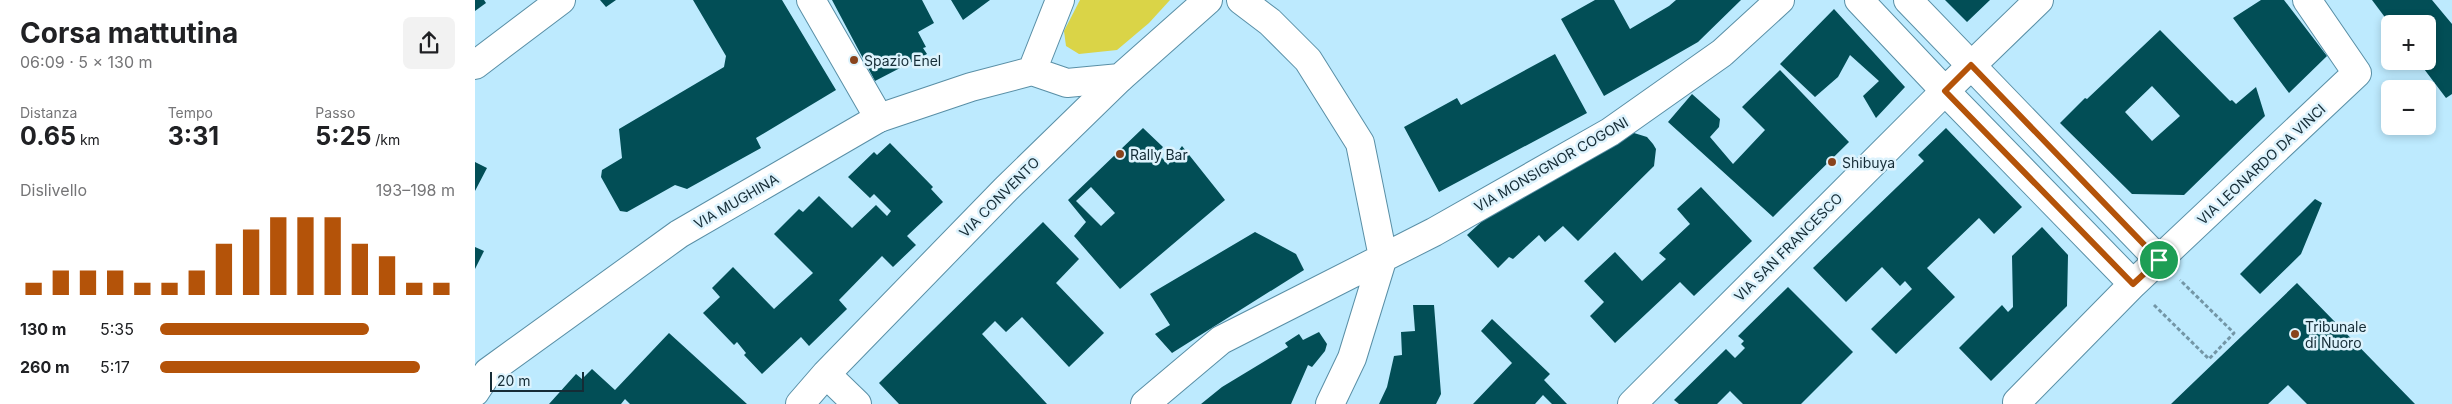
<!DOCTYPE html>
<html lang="it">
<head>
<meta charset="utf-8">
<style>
  body { margin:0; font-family:Inter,sans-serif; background:#f2f2f2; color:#202124; height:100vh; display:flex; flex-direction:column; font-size:19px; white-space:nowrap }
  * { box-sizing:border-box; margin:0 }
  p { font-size:16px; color:#757577 }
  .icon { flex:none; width:28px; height:28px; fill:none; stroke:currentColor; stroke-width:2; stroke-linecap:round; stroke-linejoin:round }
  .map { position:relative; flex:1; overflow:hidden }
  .drawer { display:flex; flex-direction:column; background:#fff; width:475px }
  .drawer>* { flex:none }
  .fabs { position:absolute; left:1906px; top:15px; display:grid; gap:10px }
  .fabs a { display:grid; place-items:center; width:55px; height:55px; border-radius:8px; background:#fff; box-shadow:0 2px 8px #0003; font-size:25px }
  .scale { position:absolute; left:15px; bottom:12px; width:94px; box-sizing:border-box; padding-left:5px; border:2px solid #152c36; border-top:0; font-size:14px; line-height:18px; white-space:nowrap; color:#152c36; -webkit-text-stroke:4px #ddf3fd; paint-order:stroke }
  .pin { position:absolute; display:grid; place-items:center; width:42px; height:42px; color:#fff; margin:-21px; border:2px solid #fff; border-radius:50%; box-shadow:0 1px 5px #0007 }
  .round { display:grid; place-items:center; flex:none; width:52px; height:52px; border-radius:8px; background:#f2f2f2 }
  .overview { display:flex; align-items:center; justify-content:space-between; height:85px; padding:0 20px }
  h1 { font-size:28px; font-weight:700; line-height:38px }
  .stats { display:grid; grid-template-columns:repeat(3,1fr); gap:8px; height:85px; padding:5px 20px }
  .stats div { display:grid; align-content:center }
  .stats b { font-size:25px; font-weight:700 }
  .stats small { font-size:14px; font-weight:400 }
  .stats p { font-size:14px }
  .chart { height:140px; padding:10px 20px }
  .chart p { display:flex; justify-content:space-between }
  .chart svg { width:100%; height:90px; margin-top:5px; stroke:#b45309; stroke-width:6 }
  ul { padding:0 20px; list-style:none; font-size:16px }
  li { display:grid; grid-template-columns:80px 60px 1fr; align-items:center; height:38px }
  li i { height:12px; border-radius:6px; background:#b45309 }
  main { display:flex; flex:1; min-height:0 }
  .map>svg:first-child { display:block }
</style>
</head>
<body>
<main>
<section class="drawer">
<div class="overview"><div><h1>Corsa mattutina</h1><p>06:09 · 5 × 130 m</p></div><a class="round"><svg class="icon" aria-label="share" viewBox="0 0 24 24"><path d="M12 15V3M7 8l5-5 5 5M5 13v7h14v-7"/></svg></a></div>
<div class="stats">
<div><p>Distanza</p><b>0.65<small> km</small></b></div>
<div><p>Tempo</p><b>3:31</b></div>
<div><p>Passo</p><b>5:25<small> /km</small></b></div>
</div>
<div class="chart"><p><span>Dislivello</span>193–198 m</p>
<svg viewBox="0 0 160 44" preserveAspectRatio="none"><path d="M5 44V38M15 44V32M25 44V32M35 44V32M45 44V38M55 44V38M65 44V32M75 44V19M85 44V12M95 44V6M105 44V6M115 44V6M125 44V19M135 44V25M145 44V38M155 44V38"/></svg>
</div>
<ul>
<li><b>130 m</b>5:35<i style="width:71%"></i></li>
<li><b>260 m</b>5:17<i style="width:88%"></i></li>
</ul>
</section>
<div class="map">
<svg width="1977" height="404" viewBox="0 0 1977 404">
  <rect width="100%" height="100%" fill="#bdeafe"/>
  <!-- green -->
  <path fill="#dad447" d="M605,0H695L674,23L642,50L604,54L591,46L589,31Z"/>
  <!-- building -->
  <path fill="#024e56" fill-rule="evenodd" d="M0,0H9L11,3L0,11Z
    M125,0H141L131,7Z
    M218,0H307L361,90L281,138L286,148L212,189L200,185L152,212L145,211L126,177L127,170L147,158L144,129L249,67L251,56Z
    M357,0H447L459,23L443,32L451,47L448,48L452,54L400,81Z
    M476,0H515L488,20Z
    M1120,0H1139L1155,29L1194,6L1201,0H1266L1223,42L1129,96L1086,19Z
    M1470,0H1515L1492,22Z
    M1786,0H1809L1852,56L1814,93L1758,18Z
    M1897,0H1957L1977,24V94L1971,98L1943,61H1952V24H1915Z
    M1359,9L1430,87L1401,118L1388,96L1404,81L1375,55L1363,77L1340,97L1305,64Z
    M1685,30L1755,101L1757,100L1761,104L1781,87L1790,116L1709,195L1657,194L1585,123L1610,98L1612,99ZM1677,86L1705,116L1677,141L1650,112Z
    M1080,54L1112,113L964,192L929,127L982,98L986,105Z
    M1305,70L1374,142L1298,217L1193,122L1217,94L1245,119L1244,127L1235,137L1258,164L1290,130L1267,107Z
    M668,128L688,147L683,153L693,165L707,146L750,200L645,289L599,236L611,222L593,200ZM616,187L640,213L626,226L601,201Z
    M1471,128L1547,207L1519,234L1504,218L1452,268L1480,297L1421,354L1396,329L1437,289L1430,281L1425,286L1407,267L1371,302L1338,268L1449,161L1443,155Z
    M1159,133L1172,137L1178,144L1181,149L1179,166L1103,241L1088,226L1070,242L1064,235L1038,259L1034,257L1023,268L992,235L1015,214L1152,134Z
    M415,143L458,187L456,189L468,202L432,236L441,245L418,267L407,256L364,300L372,309L334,346L326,337L287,374L269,355L271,353L262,342L259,345L228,313L245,297L237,288L258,267L299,309L338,273L299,234L324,209L328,212L344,196L377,228L401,205L412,216L416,211L399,194L395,198L373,177L399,152L402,155Z
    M0,162L12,168L0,191Z
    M1226,187L1277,241L1219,296L1205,282L1140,343L1115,316L1129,302L1109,281L1140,252L1167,281L1191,259L1184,253L1215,224L1202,209Z
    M1840,199L1847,203L1826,254L1785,294L1765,274Z
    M568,222L604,259L581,283L629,333L594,367L547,317L531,332L520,321L507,334L572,404H424L404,383Z
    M1567,227L1593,255L1592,306L1516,381L1484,348L1527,305L1533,312L1538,307L1537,256Z
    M780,232L821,254L829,270L697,353L680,334L695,325L675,294Z
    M0,247L9,251L0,269Z
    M1822,283L1940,404H1832L1813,385L1793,404H1696Z
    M1313,287L1378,352L1326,404H1268L1255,391L1242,404H1204L1199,400L1251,349L1260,358L1270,348L1266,344L1269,341L1263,336Z
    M938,305H959L966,394L961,404H904L912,387L919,356L927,355L926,332L940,331Z
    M1017,319L1075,374L1069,380L1092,404H1077L1068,395L1060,404H998L1037,363L1006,331Z
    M844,332L852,344L850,351L837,367L833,365L816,404H726L747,387L813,347L810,343L824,334L828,340Z
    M194,333L272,404H155L150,399L146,404H74L101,374L107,379L117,369L140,390Z"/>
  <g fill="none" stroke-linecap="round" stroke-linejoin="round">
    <!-- street casing -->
    <g stroke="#598fa6" stroke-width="30">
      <path id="street" d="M336,0L404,118
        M766,0L795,22L833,60L885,143L908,257L877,358L855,404
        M1433,0L1684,260
        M0,65L86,0
        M351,374L382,404
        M1542,402L1658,284L1882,73L1832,0
        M325,404L351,374L531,189L645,78
        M670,404L746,340L959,232L1135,132L1247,53L1305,0
        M1157,404L1470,91L1658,284"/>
    </g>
    <!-- secondary casing -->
    <g stroke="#598fa6" stroke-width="30">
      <path id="secondary" d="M1384,0L1470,91L1564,0
        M557,71L585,0
        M0,392L13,372L204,234L404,118L496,87L557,71L592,83L645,78L733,0"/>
    </g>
    <!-- path -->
    <path stroke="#7396a6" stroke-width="3" stroke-dasharray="4 2.5" stroke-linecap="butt" d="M1679,305L1734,359L1759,333L1705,280"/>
    <!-- street -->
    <use href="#street" stroke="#fff" stroke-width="28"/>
    <!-- secondary -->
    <use href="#secondary" stroke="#fff" stroke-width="28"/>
  </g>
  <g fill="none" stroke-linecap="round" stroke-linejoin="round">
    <!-- route casing -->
    <g stroke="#fff" stroke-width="10">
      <path id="route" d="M1496,65L1684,260L1658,284L1470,91Z"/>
    </g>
    <!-- route -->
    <use href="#route" stroke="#b45309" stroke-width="6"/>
  </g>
  <!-- markers -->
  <g fill="#89431c" stroke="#ddf3fd" stroke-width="2">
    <circle cx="379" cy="60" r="5"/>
    <circle cx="645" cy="154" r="5"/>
    <circle cx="1357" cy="162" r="5"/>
    <circle cx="1820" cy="334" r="5"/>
  </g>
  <g text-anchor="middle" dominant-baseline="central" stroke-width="5" stroke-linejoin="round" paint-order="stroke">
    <!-- poi labels -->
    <g font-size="14" fill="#152c36" stroke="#ddf3fd" text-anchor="start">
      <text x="389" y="60">Spazio Enel</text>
      <text x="655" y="154">Rally Bar</text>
      <text x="1367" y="162">Shibuya</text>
      <text x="1830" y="326">Tribunale<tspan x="1830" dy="16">di Nuoro</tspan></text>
    </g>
    <!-- street labels -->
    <g font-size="14" fill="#152c36" stroke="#ddf3fd">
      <text transform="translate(1076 164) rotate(-30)">VIA MONSIGNOR COGONI</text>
      <text transform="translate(1786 164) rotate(-43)">VIA LEONARDO DA VINCI</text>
      <text transform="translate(524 197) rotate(-45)">VIA CONVENTO</text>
      <text transform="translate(261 201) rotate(-30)">VIA MUGHINA</text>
      <text transform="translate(1313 247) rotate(-45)">VIA SAN FRANCESCO</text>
    </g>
  </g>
</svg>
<div class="fabs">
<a>+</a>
<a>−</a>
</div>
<div class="scale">20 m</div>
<div class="pin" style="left:1684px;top:260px;background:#1e9e55"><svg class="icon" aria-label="arrive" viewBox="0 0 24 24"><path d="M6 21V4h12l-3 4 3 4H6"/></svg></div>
</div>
</main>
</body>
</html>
